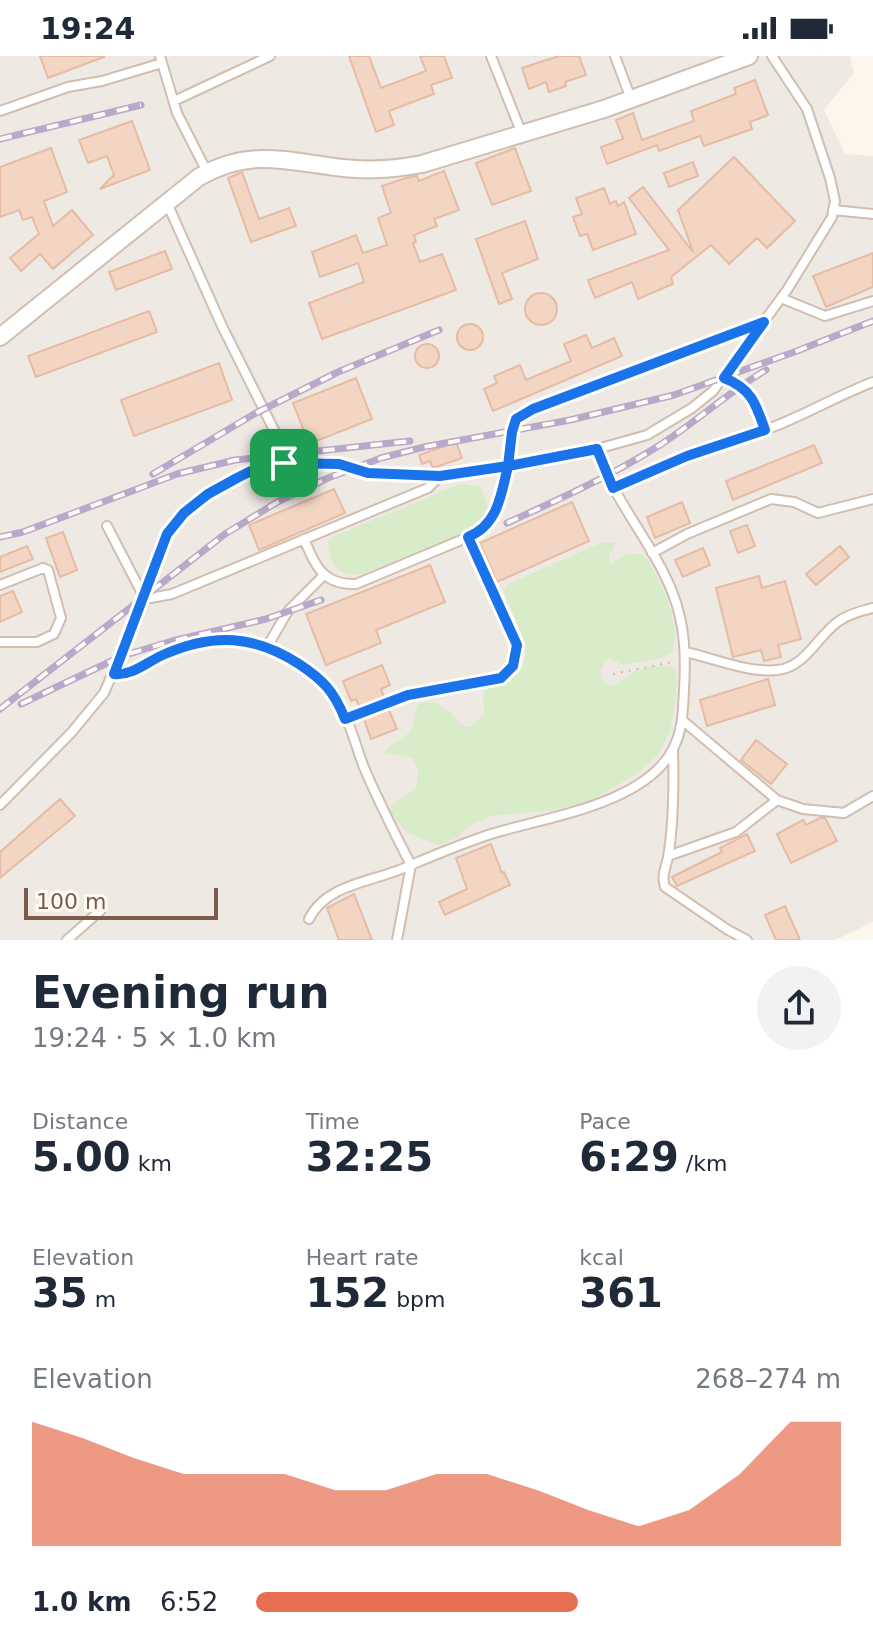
<!DOCTYPE html>
<html lang="en">
<head>
<meta charset="utf-8">
<style>
  body { margin:0; font-family:"DejaVu Sans",sans-serif; background:#f2f2f3; color:#1f2937; height:100vh; display:flex; flex-direction:column; font-size:30px; white-space:nowrap }
  * { box-sizing:border-box; margin:0 }
  p { font-size:26px; color:#747a83 }
  .icon { flex:none; width:44px; height:44px; fill:none; stroke:currentColor; stroke-width:2; stroke-linecap:round; stroke-linejoin:round }
  .map { position:relative; height:884px; overflow:hidden }
  .sheet { display:flex; flex-direction:column; background:#fff; flex:1 }
  .sheet>* { flex:none }
  .scale { position:absolute; left:24px; bottom:20px; width:194px; box-sizing:border-box; padding-left:8px; border:4px solid #7a5c4d; border-top:0; font-size:22px; line-height:28px; white-space:nowrap; color:#7a5c4d; -webkit-text-stroke:6px #fffaf3; paint-order:stroke }
  .pin { position:absolute; display:grid; place-items:center; width:68px; height:68px; color:#fff; margin:-34px; border-radius:16px; box-shadow:0 4px 12px #0006 }
  .round { display:grid; place-items:center; flex:none; width:84px; height:84px; border-radius:42px; background:#f2f2f3 }
  .overview { display:flex; align-items:center; justify-content:space-between; height:136px; padding:0 32px }
  h1 { font-size:44px; font-weight:700; line-height:60px }
  .metrics { display:grid; grid-template-columns:repeat(3,1fr); gap:12px; height:136px; padding:8px 32px }
  .metrics div { display:grid; align-content:center }
  .metrics b { font-size:40px; font-weight:700 }
  .metrics small { font-size:22px; font-weight:400 }
  .metrics p { font-size:22px }
  .chart { height:224px; padding:16px 32px }
  .chart p { display:flex; justify-content:space-between }
  .chart svg { width:100%; height:144px; margin-top:8px; fill:#e76f51; opacity:.7 }
  ul { padding:0 32px; list-style:none; font-size:26px }
  li { display:grid; grid-template-columns:128px 96px 1fr; align-items:center; height:60px }
  li i { height:20px; border-radius:10px; background:#e76f51 }
  .status { display:flex; justify-content:space-between; align-items:center; height:56px; padding:0 40px; background:#fff; direction:ltr }
  .status svg { height:22px; fill:currentColor }
  .map>svg:first-child { display:block }
</style>
</head>
<body>
<div class="status"><b>19:24</b><svg viewBox="0 0 49 12"><path d="M0 12V9h3v3zM5 12V6h3v6zM10 12V3h3v9zM15 12V0h3v12zM26 1h20v11H26zM47 4h2v5h-2z"/></svg></div>
<div class="map">
<svg width="873" height="884" viewBox="0 0 873 884">
  <rect width="100%" height="100%" fill="#fdf6ec"/>
  <!-- industrial -->
  <path fill="#efe9e4" d="M0,0H850L854,17L824,54L845,98L873,100V866L835,884H0Z"/>
  <!-- green -->
  <path fill="#d8ecc9" d="M460,428L480,430L488,452L476,471L459,480L362,518C338,522 329,509 328,485L332,481Z
    M603,486L616,487L609,499V509L627,498H642L649,505C660,527 685,573 671,597L661,602L623,609L610,602C600,610 598,617 605,628C618,631 619,626 628,619C637,611 662,608 673,612L677,619L676,643L670,675L658,699L637,718L589,745L554,754L491,760L469,770L458,781L439,789L407,777L389,755L392,748L416,733L418,712L412,702L384,697C390,686 403,685 410,675C414,668 415,656 418,648C440,639 449,658 465,671L472,670L484,658L483,635C552,615 520,581 504,535L508,528Z"/>
  <!-- building -->
  <path fill="#f3d5c3" stroke="#e6bba3" stroke-width="2" d="M40,0H104V1L48,22Z
    M349,0H369L381,32L426,15L420,0H444L452,22L431,29L434,38L389,55L394,69L376,76Z
    M559,0H579L586,19L565,26L566,30L549,36L546,26L529,33L522,12Z
    M755,24L768,59L750,66L752,73L704,90L700,80L659,95L657,89L607,108L601,91L623,83L616,64L633,57L642,84L694,65L691,55L736,38L734,32Z
    M132,65L150,114L100,133L114,119L107,100L88,107L79,84Z
    M51,92L67,136L44,145L53,170L72,154L93,179L53,213L40,198L21,215L10,202L39,178L32,161L23,164L19,154L0,161V111Z
    M515,92L531,135L492,149L476,107Z
    M734,101L795,165L767,192L757,182L729,208L711,189L671,221L673,228L638,243L632,226L595,242L588,224L669,194L629,142L643,131L693,196L678,154Z
    M693,106L698,120L669,131L664,117Z
    M444,115L459,154L434,163L437,170L414,179L416,186L413,187L420,206L442,198L456,234L322,283L309,247L364,226L358,207L320,221L312,196L356,179L363,197L387,189L378,162L391,157L382,130L406,122L417,120L419,125Z
    M242,116L259,163L289,152L296,170L251,186L228,122Z
    M604,132L610,148L616,145L618,150L624,146L636,178L593,194L587,178L580,180L573,161L582,158L576,142Z
    M525,165L538,203L502,217L512,243L499,248L476,183Z
    M165,195L172,213L116,234L109,216Z
    M873,197V231L826,251L813,220Z
    M525 253a16 16 0 1 1 32 0a16 16 0 1 1-32 0Z
    M149,255L157,276L36,321L28,300Z
    M457 281a13 13 0 1 1 26 0a13 13 0 1 1-26 0Z
    M586,279L592,292L614,282L622,300L493,355L484,333L497,327L494,320L520,309L526,324L571,305L564,288Z
    M415 300a12 12 0 1 1 24 0a12 12 0 1 1-24 0Z
    M219,307L232,344L134,380L121,344Z
    M356,322L372,363L309,388L293,347Z
    M456,386L462,402L433,412L430,405L422,408L419,399Z
    M814,389L822,407L733,444L726,425Z
    M334,433L345,457L259,494L249,469Z
    M572,446L589,485L497,526L480,487Z
    M682,446L690,467L655,482L647,461Z
    M747,469L755,490L738,497L730,475Z
    M63,476L77,514L60,521L46,482Z
    M27,490L33,503L0,516V501Z
    M840,490L849,501L816,529L806,518Z
    M703,492L710,509L683,521L675,504Z
    M430,509L445,546L376,574L381,587L326,609L306,558Z
    M759,520L762,532L785,525L801,583L778,589L781,601L764,605L761,594L733,601L716,532Z
    M13,535L22,556L0,566V540Z
    M382,609L390,629L381,633L384,641L359,650L356,643L351,645L343,625Z
    M768,623L775,649L707,670L700,644Z
    M389,654L397,673L371,683L364,663Z
    M756,684L787,708L771,728L741,704Z
    M60,743L75,760L0,822V796Z
    M820,762H825L837,785L791,807L777,778L803,764L806,769Z
    M747,778L755,795L677,830L672,821L722,796L720,792Z
    M491,788L502,817L504,816L510,829L445,859L439,846L467,833L456,802Z
    M354,838L372,884H339L327,852Z
    M785,850L800,884H776L765,859Z"/>
  <g fill="none" stroke-linecap="round" stroke-linejoin="round">
    <!-- service casing -->
    <g stroke="#d1beb0" stroke-width="12">
      <path id="service" d="M160,0L177,57L207,116
        M491,0L522,78
        M615,0L631,43
        M174,45L270,0
        M0,55L68,31L102,25L162,7
        M167,147L222,270L279,384L284,407
        M833,154L873,158
        M781,242L825,260L873,245
        M724,322C751,332 756,349 765,374
        M613,432C662,408 713,393 765,374C802,361 836,340 873,326
        M107,470L145,543L172,538L428,432L440,420
        M304,483C316,511 323,529 356,528L478,477L495,460L516,363L533,353L764,266
        M652,497L687,478L771,443L794,446L818,457L873,443
        M0,529L43,512L48,514L61,562L54,578L37,586H0
        M267,591L288,555L324,519
        M685,596C714,602 747,617 777,614C805,612 817,580 839,565C849,558 860,555 873,552
        M114,618C133,620 148,605 165,598C183,590 205,585 224,583C260,581 316,610 336,640C348,660 355,687 363,709C377,743 394,776 411,809C437,798 464,787 491,778C545,761 644,749 673,693C683,674 683,653 684,633C686,600 685,569 673,538C653,486 613,445 597,393
        M345,663L408,639L501,622L513,610L517,589L468,481
        M682,664L777,744L803,753L844,757L873,740
        M673,694C674,729 674,766 668,801C666,812 661,820 665,831L728,874L747,884
        M0,749L71,677L104,637L145,543L167,478L184,457L208,438L251,415L277,407L339,408L368,417L440,420L597,393L647,379L692,352L713,335L787,234L832,161L835,145L830,122L807,53L772,0
        M668,800L736,776L777,744
        M309,863C327,826 377,826 411,809L397,884
        M67,884L101,854"/>
    </g>
    <!-- minor casing -->
    <g stroke="#d1beb0" stroke-width="20">
      <path id="minor" d="M0,281L199,121C250,91 289,106 343,112C370,115 396,113 422,108L604,53L749,0"/>
    </g>
    <!-- path -->
    <path stroke="#d9b8a5" stroke-width="2" stroke-dasharray="2 6" stroke-linecap="butt" d="M613,618L672,606"/>
    <!-- service -->
    <use href="#service" stroke="#fff" stroke-width="8"/>
    <!-- minor -->
    <use href="#minor" stroke="#fff" stroke-width="16"/>
    <!-- rail casing -->
    <g stroke="#b9a8c9" stroke-width="7">
      <path id="rail" d="M0,83L141,49
        M153,418L256,357L338,316L439,274
        M507,467C560,443 611,420 660,389C697,365 729,336 766,314
        M0,481L23,476L177,418L235,404L410,385
        M21,648L122,600L172,585L266,563L321,544
        M0,653L225,478L279,445L328,422L381,402L424,391L570,364L674,339L797,295L873,265"/>
    </g>
    <!-- rail -->
    <use href="#rail" stroke="#fffaf3" stroke-width="4" stroke-dasharray="12" stroke-linecap="butt"/>
  </g>
  <g fill="none" stroke-linecap="round" stroke-linejoin="round">
    <!-- route casing -->
    <g stroke="#fff" stroke-width="16">
      <path id="route" d="M284,407L251,415L237,422L208,438L184,457L167,478L114,618C133,620 148,605 165,598C214,577 254,579 299,608C323,624 334,635 345,663L408,639L501,622L513,610L517,589L468,481C498,469 501,439 508,410L597,393L613,432L687,400L765,374C756,348 751,332 724,322L764,266L533,353L516,363L512,376L508,410L440,420L368,417L339,408L284,407"/>
    </g>
    <!-- route -->
    <use href="#route" stroke="#1a73e8" stroke-width="10"/>
  </g>
</svg>
<div class="scale">100 m</div>
<div class="pin" style="left:284px;top:407px;background:#1e9e55"><svg class="icon" aria-label="arrive" viewBox="0 0 24 24"><path d="M6 21V4h12l-3 4 3 4H6"/></svg></div>
</div>
<section class="sheet">
<div class="overview"><div><h1>Evening run</h1><p>19:24 · 5 × 1.0 km</p></div><a class="round"><svg class="icon" aria-label="share" viewBox="0 0 24 24"><path d="M12 15V3M7 8l5-5 5 5M5 13v7h14v-7"/></svg></a></div>
<div class="metrics">
<div><p>Distance</p><b>5.00<small> km</small></b></div>
<div><p>Time</p><b>32:25</b></div>
<div><p>Pace</p><b>6:29<small> /km</small></b></div>
</div>
<div class="metrics">
<div><p>Elevation</p><b>35<small> m</small></b></div>
<div><p>Heart rate</p><b>152<small> bpm</small></b></div>
<div><p>kcal</p><b>361</b></div>
</div>
<div class="chart"><p><span>Elevation</span>268–274 m</p>
<svg viewBox="0 0 160 44" preserveAspectRatio="none"><path d="M0 44V6L10 11L20 17L30 22L40 22L50 22L60 27L70 27L80 22L90 22L100 27L110 33L120 38L130 33L140 22L150 6L160 6V44z"/></svg>
</div>
<ul>
<li><b>1.0 km</b>6:52<i style="width:55%"></i></li>
</ul>
</section>
</body>
</html>
